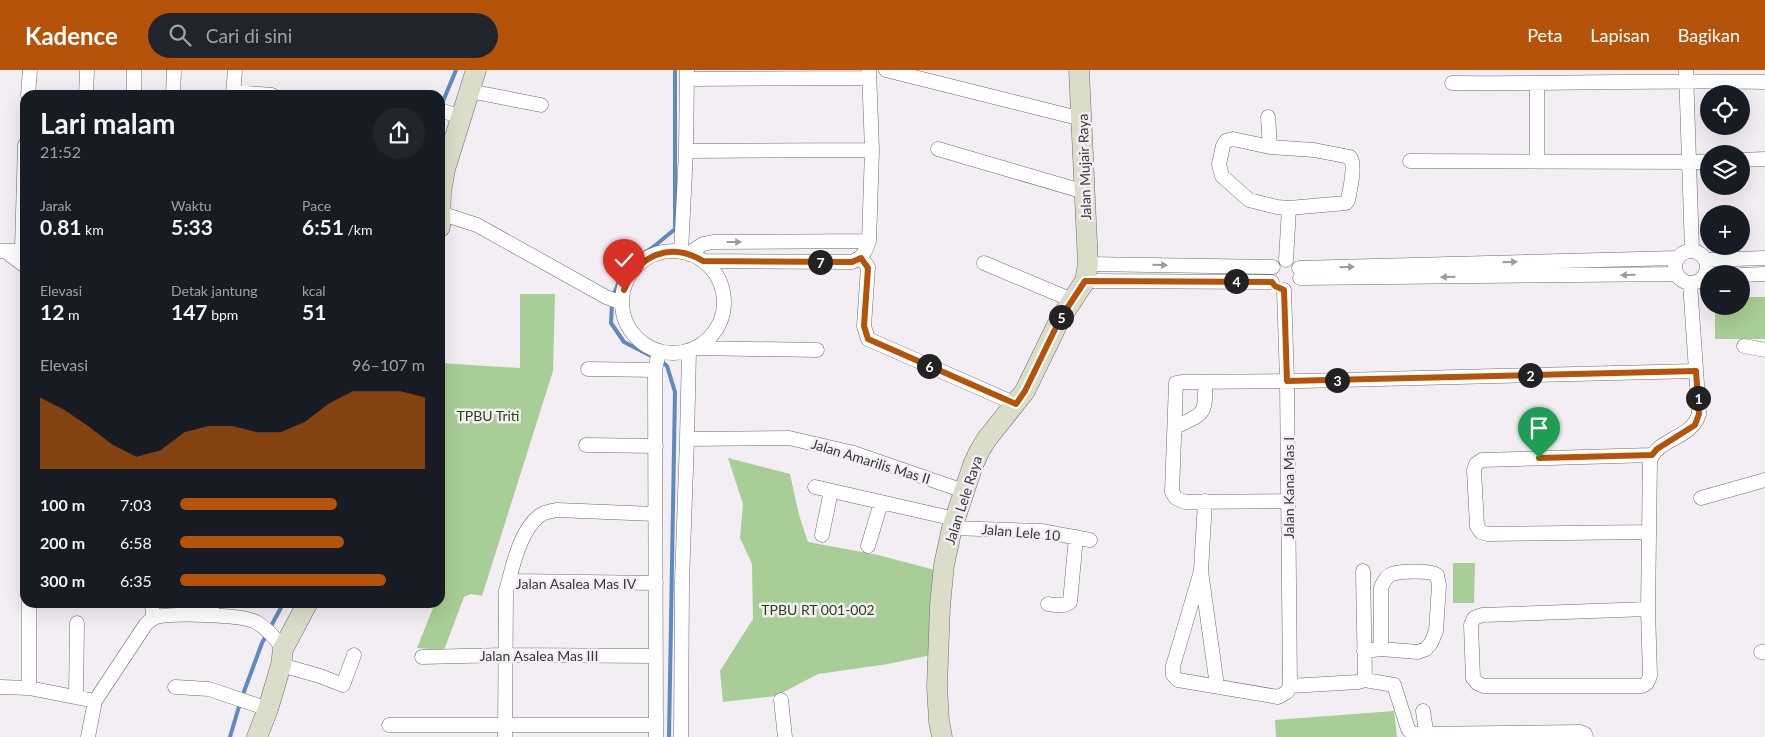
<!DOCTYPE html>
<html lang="id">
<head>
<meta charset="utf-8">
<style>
  body { margin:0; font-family:Lato,sans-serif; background:#20242c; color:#f1f3f6; height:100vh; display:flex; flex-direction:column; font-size:19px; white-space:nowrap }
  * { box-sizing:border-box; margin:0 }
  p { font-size:16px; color:#9ea1a6 }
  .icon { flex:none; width:28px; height:28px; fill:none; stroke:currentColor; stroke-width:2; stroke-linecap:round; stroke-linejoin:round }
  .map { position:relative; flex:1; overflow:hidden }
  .drawer { position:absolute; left:20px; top:20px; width:425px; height:518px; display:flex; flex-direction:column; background:#171b24; border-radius:15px; box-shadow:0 5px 20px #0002 }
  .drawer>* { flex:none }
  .fabs { position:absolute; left:1700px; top:15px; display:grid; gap:10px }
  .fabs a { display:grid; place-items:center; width:50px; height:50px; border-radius:50%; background:#171b24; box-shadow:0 5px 20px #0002; font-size:25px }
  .pin { position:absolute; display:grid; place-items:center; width:42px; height:42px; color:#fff; margin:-51px -21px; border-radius:50% 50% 50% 0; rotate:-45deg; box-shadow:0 0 5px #0007 }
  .pin .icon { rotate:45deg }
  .km { position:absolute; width:25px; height:25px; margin:-12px; border-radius:50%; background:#222; color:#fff; font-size:14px; line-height:25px; text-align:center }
  .round { display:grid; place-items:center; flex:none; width:52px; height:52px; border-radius:26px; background:#20242c }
  .headline { display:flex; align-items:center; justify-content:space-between; height:85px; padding:0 20px }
  h1 { font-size:28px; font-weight:700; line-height:38px }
  .stats { display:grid; grid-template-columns:repeat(3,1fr); gap:8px; height:85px; padding:5px 20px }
  .stats div { display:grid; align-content:center }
  .stats b { font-size:21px; font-weight:700 }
  .stats small { font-size:14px; font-weight:400 }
  .stats p { font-size:14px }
  .chart { height:140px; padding:10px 20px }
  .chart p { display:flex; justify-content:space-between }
  .chart svg { width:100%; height:90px; margin-top:5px; fill:#b45309; opacity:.7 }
  ul { padding:0 20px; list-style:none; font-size:16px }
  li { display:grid; grid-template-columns:80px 60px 1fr; align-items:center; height:38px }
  li i { height:12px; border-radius:6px; background:#b45309 }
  header { display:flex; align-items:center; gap:30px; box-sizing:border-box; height:70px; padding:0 25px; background:#b45309; color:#fff }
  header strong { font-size:24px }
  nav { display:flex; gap:28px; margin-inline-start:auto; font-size:18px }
  .search { width:350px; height:45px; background:#20242c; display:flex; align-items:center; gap:12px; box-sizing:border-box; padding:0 18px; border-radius:28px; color:#9ea1a6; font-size:19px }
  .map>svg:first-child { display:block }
</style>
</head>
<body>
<header>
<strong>Kadence</strong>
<div class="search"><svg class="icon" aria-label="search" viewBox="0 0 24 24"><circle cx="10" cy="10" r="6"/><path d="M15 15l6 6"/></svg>Cari di sini</div>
<nav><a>Peta</a><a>Lapisan</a><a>Bagikan</a></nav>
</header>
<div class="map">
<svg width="1765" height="667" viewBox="0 0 1765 667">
  <rect width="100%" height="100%" fill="#f3eef3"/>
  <!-- green -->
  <path fill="#a8cd96" d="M520,224H555L553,301L482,526L471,524L464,527L444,580L417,578L435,533L440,532V293L520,298Z
    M1741,227H1765V269H1715V236H1741Z
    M728,388L790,404L799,445L808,472L878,485L935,500L931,585L888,594L818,604L776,626L723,632L720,601L753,549L752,494L740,468L743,434Z
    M1453,493H1475L1474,533H1453Z
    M1394,641L1397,667H1276L1275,650Z"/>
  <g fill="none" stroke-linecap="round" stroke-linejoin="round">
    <!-- stream -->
    <path stroke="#5e8abf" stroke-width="4" d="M441,36L456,0
      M613,226L620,209L635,189L652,178L675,159V0
      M612,233L611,253L624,272L655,288
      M661,291L667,296L675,322L669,667
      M242,627L262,573L284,532
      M230,667L240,633"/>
    <!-- street casing -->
    <g stroke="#706b6f" stroke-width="15">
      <path id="street" d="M886,0L1082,49
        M1686,0L1692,181
        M687,9L868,8
        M1452,13C1556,14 1661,10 1765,12
        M1537,14V90
        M469,21L541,35
        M234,22L272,25
        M28,25L30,0
        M86,25L87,0
        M134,25V0
        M173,25L174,0
        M233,25L235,0
        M440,40L461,47
        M1268,47L1270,77L1314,80L1350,87C1356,96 1350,119 1348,130L1346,133L1289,138L1286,190
        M1270,77L1233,69L1226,71L1223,76L1219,94L1222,106L1249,130L1277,137L1289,138
        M938,79L1085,122
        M686,81L872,80
        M1741,90L1765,89
        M1410,91L1709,92
        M440,143L477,155L606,227L622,233
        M0,181H18L22,178L25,75
        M5,181L25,196
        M1675 197a16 16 0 1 1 32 0a16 16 0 1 1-32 0Z
        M622 232a51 51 0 1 1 102 0a51 51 0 1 1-102 0Z
        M681,182L686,81L687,0
        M688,184L703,174L713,172L869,171
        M861,188L868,197L864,256L868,269L1016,334
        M1706,190L1765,188
        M703,191L852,192C863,187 865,183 869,171L872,80L869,0
        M984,193L1072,230
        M1088,194L1273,197
        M1299,198L1678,188
        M1741,205L1765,204
        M1300,208L1677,204
        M1085,211L1272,212
        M1284,220L1287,311L1290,616
        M1744,276L1765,280
        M695,278L817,280
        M588,299L655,300
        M1175,357C1204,343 1206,346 1205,312
        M687,369L789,368L854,383L964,421
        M586,375L656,376
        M815,417L955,449
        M1701,428L1765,410
        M1205,431L1201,501L1217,616
        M1287,431L1185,432L1176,428L1172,422L1176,313L1181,312L1302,311L1696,301
        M952,458L1041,461L1090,470
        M1649,462L1487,464L1481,462L1477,456L1474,400L1476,394L1482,390L1652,385
        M822,465L831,421
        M868,476L881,433
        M1201,501L1173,596V605L1178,610L1278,627L1287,622L1290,616
        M1363,501L1365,610
        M508,514C513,494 521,460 539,446C544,442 551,441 557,440L655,444
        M152,532L153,548
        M212,532V545
        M1048,534C1055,535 1064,537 1070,532L1076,467
        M1648,539L1482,545L1474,548L1471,555L1473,608L1477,613L1484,616H1642L1647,613L1650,606L1648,539L1650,391C1658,367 1691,370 1699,344L1690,213
        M1364,581L1381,579L1418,582L1426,579L1431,573L1436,561L1439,515L1437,505C1430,500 1400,501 1392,504C1386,506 1384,512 1381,517V579
        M1761,582H1765
        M422,587L505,585L656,586
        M281,595L320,606L343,615L354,585
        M1290,616L1358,612L1365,610L1394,615L1408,659L1413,664L1580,662L1585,664L1586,667
        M0,617L29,618L95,631
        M175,617L209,619L268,639
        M29,618V532
        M76,627L77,553
        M781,630L785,667
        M1423,641L1427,667
        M389,655H656
        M88,667L95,631L146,554C149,551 152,549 156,547C172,543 240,544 256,552C267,558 276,569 283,579
        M505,667L506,520L508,514L513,511L656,513
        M656,667L655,300L659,281
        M681,667L682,512L687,369L689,281"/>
    </g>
    <!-- secondary casing -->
    <g stroke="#706b6f" stroke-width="21">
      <path id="secondary" d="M440,157L441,122L445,99L476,0
        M257,667L268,639L281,595L283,579L308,532
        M942,667L939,651L937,617L940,536L944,495L952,458L973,395L979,382L986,370L1025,321L1060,249L1085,211L1088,194L1079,0"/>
    </g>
    <!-- street -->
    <use href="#street" stroke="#fff" stroke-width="14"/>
    <!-- secondary -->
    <use href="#secondary" stroke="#dadec8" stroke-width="20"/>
  </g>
  <!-- one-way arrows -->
  <defs><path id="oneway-solid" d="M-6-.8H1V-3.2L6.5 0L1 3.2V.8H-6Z" transform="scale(1.25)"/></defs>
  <g fill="#9c9c9c">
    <use href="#oneway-solid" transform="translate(734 172)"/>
    <use href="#oneway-solid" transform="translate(1510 192) rotate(-1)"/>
    <use href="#oneway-solid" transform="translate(1160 195) rotate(1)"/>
    <use href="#oneway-solid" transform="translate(1347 197) rotate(-1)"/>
    <use href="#oneway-solid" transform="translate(1628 205) rotate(179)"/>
    <use href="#oneway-solid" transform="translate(1448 207) rotate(179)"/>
  </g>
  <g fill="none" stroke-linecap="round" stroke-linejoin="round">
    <!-- route casing -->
    <g stroke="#fff" stroke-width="10">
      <path id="route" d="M624,220C638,185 670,171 703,191L852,192L861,188L868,198L864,256L868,269L1016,334L1025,321L1060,249L1085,211L1272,212L1275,216L1284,220L1287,311L1696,301L1699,344L1695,355L1657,379L1652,385L1539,388"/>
    </g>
    <!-- route -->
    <use href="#route" stroke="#b45309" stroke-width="6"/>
  </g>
  <g text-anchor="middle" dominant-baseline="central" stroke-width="5" stroke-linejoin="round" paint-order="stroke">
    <!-- street labels -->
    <g font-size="14" fill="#3a383a" stroke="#f3eef3">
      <text transform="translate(1084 97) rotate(-92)">Jalan Mujair Raya</text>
      <text transform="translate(871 391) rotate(17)">Jalan Amarilis Mas II</text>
      <text transform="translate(1288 418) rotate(-90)">Jalan Kana Mas I</text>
      <text transform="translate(963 430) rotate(-72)">Jalan Lele Raya</text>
      <text transform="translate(1021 462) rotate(5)">Jalan Lele 10</text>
      <text x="576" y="513">Jalan Asalea Mas IV</text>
      <text x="539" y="585">Jalan Asalea Mas III</text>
    </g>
    <!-- park labels -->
    <g font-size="14" fill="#24470c" stroke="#f3eef3">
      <text x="488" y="345">TPBU Triti</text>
      <text x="818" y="539">TPBU RT 001-002</text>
    </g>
  </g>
</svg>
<div class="fabs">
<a><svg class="icon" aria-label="locate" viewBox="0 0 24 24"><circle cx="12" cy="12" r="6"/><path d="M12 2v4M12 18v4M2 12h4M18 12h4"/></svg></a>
<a><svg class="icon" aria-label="layers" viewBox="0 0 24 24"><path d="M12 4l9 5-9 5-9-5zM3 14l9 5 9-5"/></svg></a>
<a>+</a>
<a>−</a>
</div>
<div class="pin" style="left:1539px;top:388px;background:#1e9e55"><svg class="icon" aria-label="arrive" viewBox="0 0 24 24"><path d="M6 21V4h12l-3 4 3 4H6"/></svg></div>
<div class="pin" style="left:624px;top:220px;background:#d93025"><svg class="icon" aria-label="check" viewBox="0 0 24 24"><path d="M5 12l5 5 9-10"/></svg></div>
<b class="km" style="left:1698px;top:328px">1</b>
<b class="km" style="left:1530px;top:305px">2</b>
<b class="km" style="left:1337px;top:310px">3</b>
<b class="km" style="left:1236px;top:211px">4</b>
<b class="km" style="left:1061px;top:247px">5</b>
<b class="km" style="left:929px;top:296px">6</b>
<b class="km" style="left:820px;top:192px">7</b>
<section class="drawer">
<div class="headline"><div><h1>Lari malam</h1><p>21:52</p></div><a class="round"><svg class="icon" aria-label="share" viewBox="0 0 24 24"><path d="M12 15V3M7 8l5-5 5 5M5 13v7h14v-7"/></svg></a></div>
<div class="stats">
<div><p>Jarak</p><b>0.81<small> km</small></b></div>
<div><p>Waktu</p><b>5:33</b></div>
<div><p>Pace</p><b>6:51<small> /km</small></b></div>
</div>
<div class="stats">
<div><p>Elevasi</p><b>12<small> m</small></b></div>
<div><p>Detak jantung</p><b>147<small> bpm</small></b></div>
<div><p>kcal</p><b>51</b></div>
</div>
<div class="chart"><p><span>Elevasi</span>96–107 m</p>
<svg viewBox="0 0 160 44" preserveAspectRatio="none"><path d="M0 44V9L10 15L20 23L30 32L40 38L50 35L60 26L70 23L80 23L90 26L100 26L110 21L120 12L130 6L140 6L150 6L160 9V44z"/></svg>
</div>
<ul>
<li><b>100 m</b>7:03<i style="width:64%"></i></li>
<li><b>200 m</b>6:58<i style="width:67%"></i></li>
<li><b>300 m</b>6:35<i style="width:84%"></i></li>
</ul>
</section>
</div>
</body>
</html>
